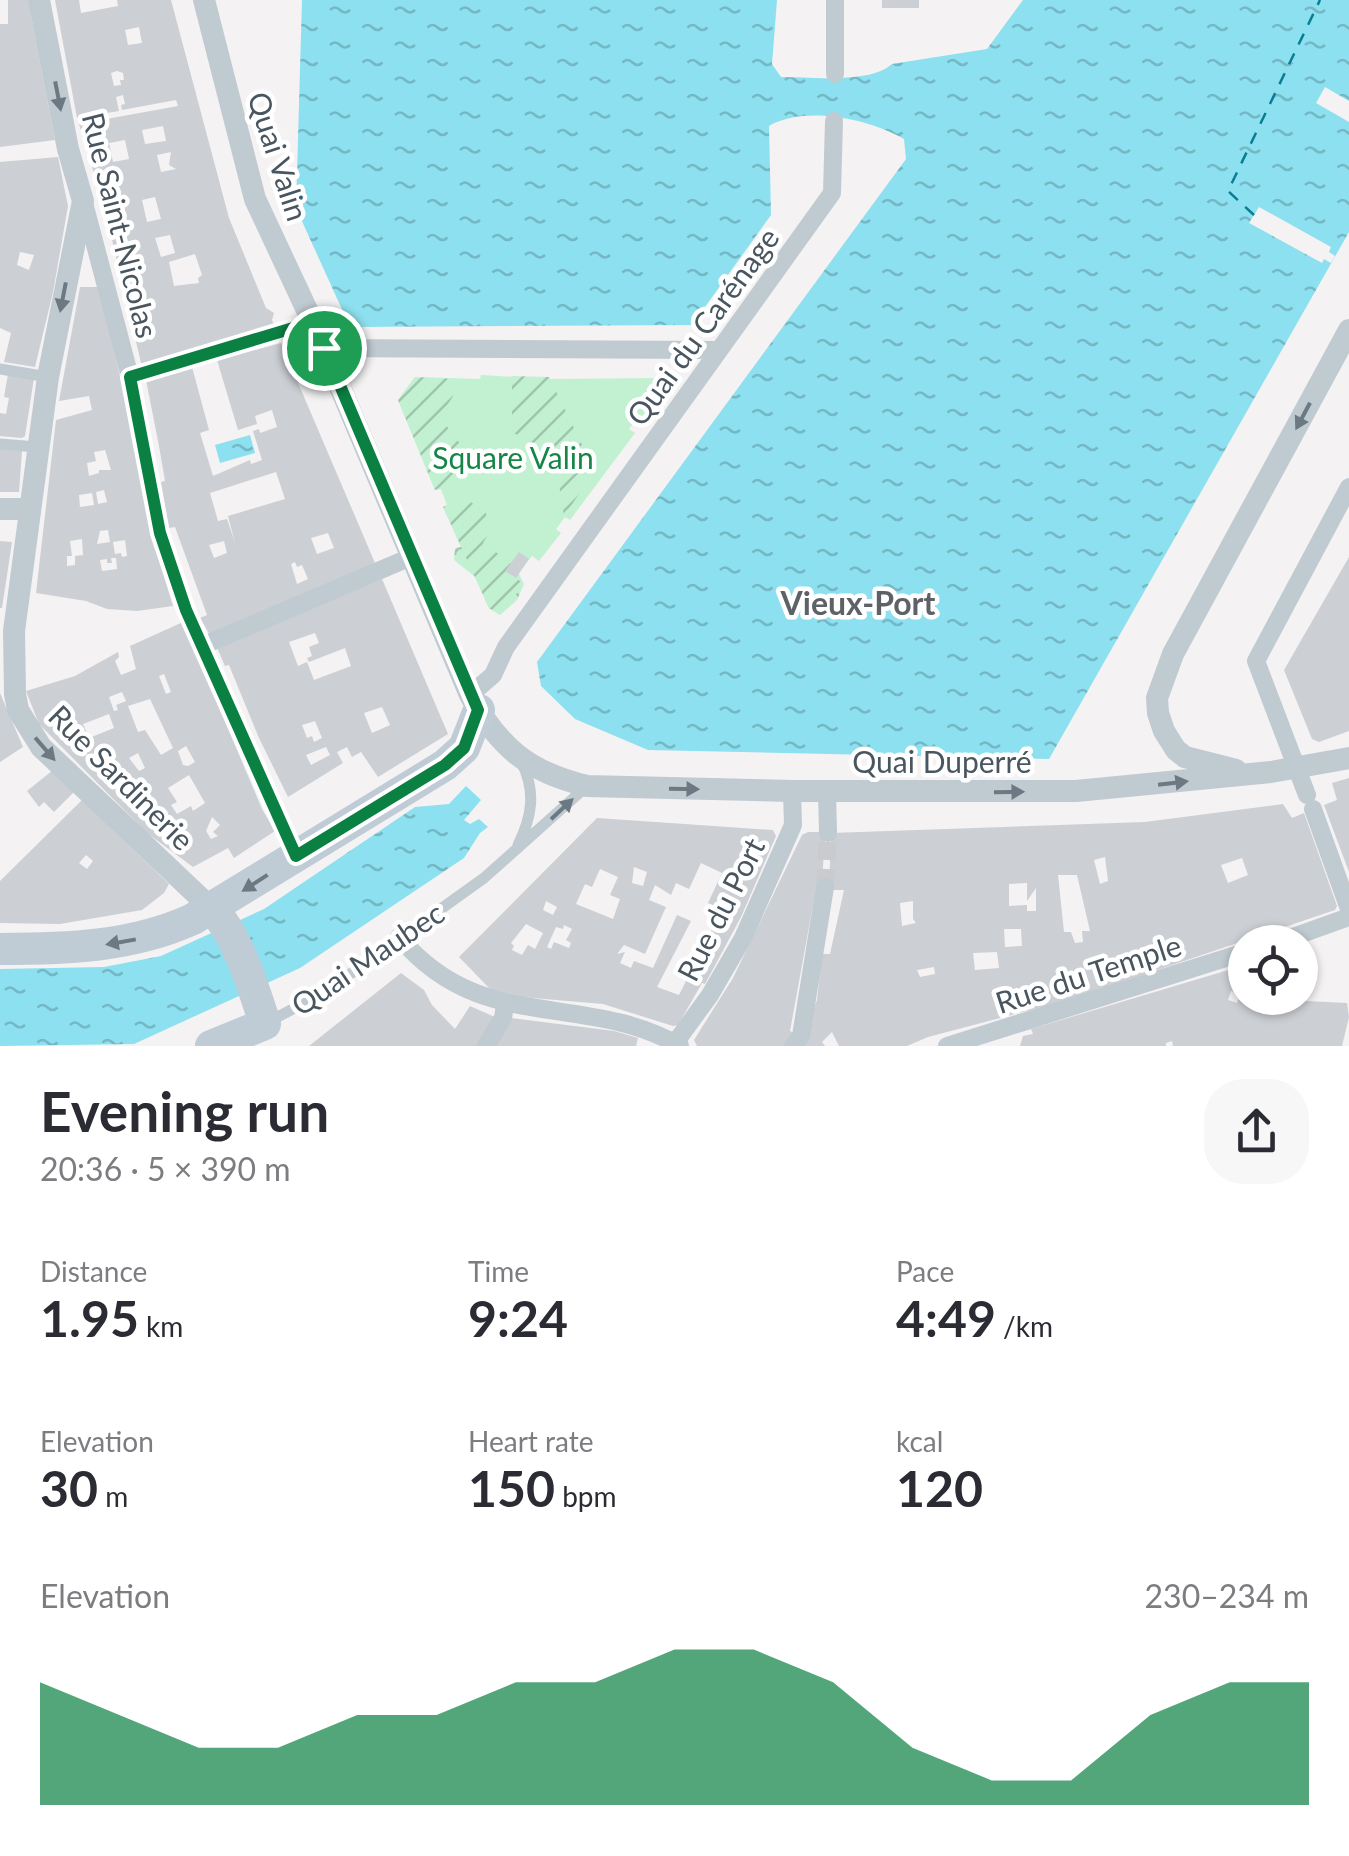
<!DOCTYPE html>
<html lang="en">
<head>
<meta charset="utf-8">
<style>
  body { margin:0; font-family:Lato,sans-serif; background:#f7f7f7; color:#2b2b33; height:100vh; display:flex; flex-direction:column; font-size:38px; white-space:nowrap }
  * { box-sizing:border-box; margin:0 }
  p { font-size:32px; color:#7c7c81 }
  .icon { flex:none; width:55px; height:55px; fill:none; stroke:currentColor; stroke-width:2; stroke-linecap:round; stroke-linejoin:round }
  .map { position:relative; height:1046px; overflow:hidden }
  .drawer { display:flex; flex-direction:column; background:#fff; flex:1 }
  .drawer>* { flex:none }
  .tools { position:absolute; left:1228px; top:925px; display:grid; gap:20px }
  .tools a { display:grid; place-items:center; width:90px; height:90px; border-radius:50%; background:#fff; box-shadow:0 2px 8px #0004; font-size:50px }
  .pin { position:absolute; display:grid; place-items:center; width:85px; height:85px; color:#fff; margin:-42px; border:5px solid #fff; border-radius:50%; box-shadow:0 2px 10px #0007 }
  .round { display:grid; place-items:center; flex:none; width:105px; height:105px; border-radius:40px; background:#f7f7f7 }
  .headline { display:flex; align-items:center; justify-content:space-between; height:170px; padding:0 40px }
  h1 { font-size:55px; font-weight:700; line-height:75px }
  .stats { display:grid; grid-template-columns:repeat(3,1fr); gap:15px; height:170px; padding:10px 40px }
  .stats div { display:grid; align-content:center }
  .stats b { font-size:50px; font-weight:700 }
  .stats small { font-size:28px; font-weight:400 }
  .stats p { font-size:28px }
  .chart { height:280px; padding:20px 40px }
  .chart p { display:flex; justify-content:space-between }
  .chart svg { width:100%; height:180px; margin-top:10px; fill:#0b8043; opacity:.7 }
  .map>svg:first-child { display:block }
</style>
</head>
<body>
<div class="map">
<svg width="1349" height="1046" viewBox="0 0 1349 1046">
  <defs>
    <pattern id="forest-crowns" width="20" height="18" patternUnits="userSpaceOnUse" patternTransform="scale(2.5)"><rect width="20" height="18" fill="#c1f1d1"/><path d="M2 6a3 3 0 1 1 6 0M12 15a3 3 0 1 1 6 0" fill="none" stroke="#9fc6ad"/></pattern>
    <pattern id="garden-furrows" width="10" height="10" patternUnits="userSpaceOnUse" patternTransform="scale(2.5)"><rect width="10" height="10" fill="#c1f1d1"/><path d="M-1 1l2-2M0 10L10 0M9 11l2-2" fill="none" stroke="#9fc6ad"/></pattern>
    <pattern id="water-ripples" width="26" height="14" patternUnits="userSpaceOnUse" patternTransform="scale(2.5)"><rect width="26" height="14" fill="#8de0ef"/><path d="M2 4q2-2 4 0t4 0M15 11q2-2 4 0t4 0" fill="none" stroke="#75b8c5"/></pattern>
  </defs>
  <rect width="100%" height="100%" fill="#f4f2f2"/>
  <!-- green -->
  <path fill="#c1f1d1" d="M481,375L548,379L666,378L669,382L641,424L635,421L629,429L635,433L570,520L565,517L556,529L561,533L539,561L532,556L489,608L443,507L447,505L441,489L435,490L398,400L415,377L480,379Z"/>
  <!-- forest -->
  <path fill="url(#forest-crowns)" d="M467,546L516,568L524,584L517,600L500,615L489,608L479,580L454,560L455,548Z"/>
  <!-- garden -->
  <path fill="url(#garden-furrows)" d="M512,376L549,377L595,471L564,516L558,478L547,452L512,432Z
    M415,377L453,379V396L440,417L467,453L498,439L497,462L435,490L398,400Z
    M465,498L486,513L489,533L483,543L511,563L506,571L524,584L500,615L489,608L443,507Z"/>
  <!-- water -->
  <path fill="url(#water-ripples)" d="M302,0H777L772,64L781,77C810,77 870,84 892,64L987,49L1023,0H1349V232L1049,759L648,750L575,719L541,686L537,662L906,159L904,139C869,119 805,105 769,126L771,215L692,325L350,327L296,208Z
    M250,435L255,453L220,463L215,445Z
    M466,786L481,800L464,820L470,824L479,819L488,827L480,833L464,858L300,968L134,1044L0,1046V969L104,967L161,956L264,909L415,807L449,804Z"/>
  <!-- pier -->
  <path fill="#f4f2f2" d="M1325,87L1349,101V122L1316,103Z
    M1259,207L1331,247L1329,252L1335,256L1331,263L1324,259L1322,263L1249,223Z"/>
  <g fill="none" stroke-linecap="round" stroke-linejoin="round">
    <!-- ferry -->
    <path stroke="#0b7d93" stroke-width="2.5" stroke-dasharray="12 10" stroke-linecap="butt" d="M1254,215L1228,191L1320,0"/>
  </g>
  <!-- building -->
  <path fill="#cccfd4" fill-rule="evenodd" d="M8,0H28L55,140L0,147V24H8Z
    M55,0H79L81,13L118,6L117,0H171L229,218L266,308L274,313L272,320L276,330L142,367L105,210L79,124L178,106L176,100L122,110L121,105L125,104L123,95L116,97L119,111L77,118ZM139,27L142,43L128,45L125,30ZM117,71L123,73L124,80H120L121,85L114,86L111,73ZM163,126L166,141L145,144L142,130ZM125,140L129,159L113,162L109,143ZM171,152L169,165L176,169L161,172L157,155ZM155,197L161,219L147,222L142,200ZM170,235L175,253L161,257L155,238ZM195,254L202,275L198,278L199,283L174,286L169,262Z
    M882,0H919V8H882Z
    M58,157L68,206L53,292L35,367L4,362L11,333L0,328V162ZM20,252L34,255L29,270L17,265Z
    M80,287H99L131,423L151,534L173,606L137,611L107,609L86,601L36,593L56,420L92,410L89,396L59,401ZM105,450L111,470H99V473L89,476L87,463L96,461L94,452ZM104,490L107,502L98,504L96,492ZM92,493L94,505L80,507L79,495ZM108,530L110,542L97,544L100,531ZM82,539L83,555L75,556V565L67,566V556H72L70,541ZM125,540L127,556L122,557L121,553L115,554L113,542ZM111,558H116L117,569L102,571L100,560L107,559V563H112Z
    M281,343L378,570L211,637L200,618L207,615L175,527L169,528L161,482L165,481L159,446L146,380L192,367L209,430L200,433L213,476L250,460L251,464L262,460L253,431L259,429L260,433L277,427L272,410L255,416L257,424L238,430L217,360ZM276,472L285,499L228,516L235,543L227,519L218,521L210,493ZM328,533L334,548L317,554L311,538ZM224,541L227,553L214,558L209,545ZM295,562L297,567L302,565L308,579L297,584L291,564Z
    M8,374L34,378L25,436L22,438L0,436V413L6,414L9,398L4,397Z
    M0,449L22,451L19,492H0Z
    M0,541L12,542L2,608H0Z
    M519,552L529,559L516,578L505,571Z
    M1349,557V731L1319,742L1312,739L1284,670Z
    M382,579L448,734L378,777L361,752L352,757L347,747L337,752L343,763L288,797L259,738L229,665L225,666L216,645ZM315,633L319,643L309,647L312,656L307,658L309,662L345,648L351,666L314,680L307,662L298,666L289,642ZM382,707L390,725L372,733L364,713ZM315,721L322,738L314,742L312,736L307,738L302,725ZM326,747L330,755L311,765L306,755Z
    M183,622L262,809L275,831L234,858L228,848L193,867L147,833L39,724L26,691L75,676L118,652L119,657L115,661L121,675L136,669L130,646ZM164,674L171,692L166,694L159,676ZM122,692L126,701L116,705L118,710L114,711L109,697ZM150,699L173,748L161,755L145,730L138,732L128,706ZM109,714L114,728L89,738L83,724ZM186,746L195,762L188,766L183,765L178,751ZM138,753L145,768L139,771L129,758ZM189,775L205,803L193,811L191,806L177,814L171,805L177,802L168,788ZM212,817L220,825L213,832L218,836L211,839L206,831Z
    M0,693L23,747L0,762Z
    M53,770L75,791L54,812L44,802L39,807L27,791Z
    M1349,778V872L1324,805L1337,800L1332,783Z
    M82,800L169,884L164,893L142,910L60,924L0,923V881ZM86,855L93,861L87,869L79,863Z
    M1283,804L1292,818L1304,813L1337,906L1335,910L1072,999L928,1037L907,1046H839L832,1032L822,1042L825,1046H799L817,1000L822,954H830L844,890H829L831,833L1145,822ZM1105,857L1108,881L1100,884L1094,860ZM1242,858L1248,875L1228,883L1221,865ZM1058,875H1077L1090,931H1082L1083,942L1075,943L1071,932H1064ZM1027,883V901L1036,888V911H1027V905L1009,906V884ZM913,901V919L916,923L902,926L900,903ZM1004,929H1021L1022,946L1005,947ZM997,952L999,968L975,970L973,953ZM934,967L935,974L920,977L917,970Z
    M597,818L773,830L776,836L741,917L705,984L702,983L678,1025L673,1026L603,1004L509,996L490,989L459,957ZM701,863L722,873L708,903L722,909L679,995L657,987L691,921L677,915L653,968L634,961L631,968L620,963L625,952L617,954L624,945L645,954L666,907L649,900L655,885L671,895L676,883L689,889ZM634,867L647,872L643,886L632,883ZM600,869L618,877L610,895L620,899L613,919L576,904L585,884L592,887ZM546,901L557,907L553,915L543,910ZM526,924L543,933L535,949L528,945L522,955L512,950L514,946L511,943ZM564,925L572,929L566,940L571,943L569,948L554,942L551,949L547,947L556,927L563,929Z
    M808,832H825L822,884L817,883L790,1031L798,1035L790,1046H697L694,1040L733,978L802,835Z
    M1245,965V998L1347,1003L1349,1017L1342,1046H1173L1172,1041L1166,1043V1046H1020L1023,1036L1033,1034L1031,1029ZM1231,991L1240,994L1237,1003L1228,1000Z
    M401,973L424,990L432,1005L455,1029L470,1006L497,1018L480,1046H309Z
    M511,1018L614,1031L638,1038L636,1046H493Z"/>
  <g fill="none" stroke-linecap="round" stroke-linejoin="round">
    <!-- pedestrian-tunnel -->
    <path stroke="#c9cbce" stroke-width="18" stroke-dasharray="18 9" stroke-linecap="butt" d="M825,887L828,833"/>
    <!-- service -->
    <path stroke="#c0cad1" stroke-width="11" d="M0,369L48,377
      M0,444L37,447
      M518,845C532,817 536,792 522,763
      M268,1022L325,992L484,878L586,787"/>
    <!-- pedestrian -->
    <path stroke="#c0cad1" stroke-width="18" d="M835,74V0
      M84,203L130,377L160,533L186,610L296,856
      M324,348L717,350
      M130,377L313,323
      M202,646L411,557
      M470,695L493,675L506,647L832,193L834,121
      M827,791L828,833
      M1307,795L1256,661L1349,487
      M1313,809L1349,909
      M399,937C482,1036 581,990 680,1046
      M1279,942L1349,917
      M675,1043L710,995L743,938L793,825L792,791
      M486,1046L503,1018L505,1005
      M793,1046L801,1036L825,887
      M947,1046L1245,952"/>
    <!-- minor -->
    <path stroke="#c0cad1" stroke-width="22" d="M39,0L68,149L83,201L48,377L14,631L15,694L18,710L41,747L212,909
      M204,0L255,199L313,323L470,695C499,747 528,772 587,786L792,791H1076L1271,772L1349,758
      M0,509H28
      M1236,770L1185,757L1176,750L1164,731L1158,713L1157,698L1173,654L1349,330"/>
    <!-- secondary -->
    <path stroke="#bfcbd5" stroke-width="32" d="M0,949C66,949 132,947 193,919L445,765L464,748L479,710
      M211,1046L265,1024C254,989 237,934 212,909"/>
  </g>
  <!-- one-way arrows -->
  <defs><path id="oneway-solid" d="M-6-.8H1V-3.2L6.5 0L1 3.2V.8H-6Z" transform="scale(2.5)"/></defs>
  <g fill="#6d7982">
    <use href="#oneway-solid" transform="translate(58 96) rotate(79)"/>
    <use href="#oneway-solid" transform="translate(63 297) rotate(101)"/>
    <use href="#oneway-solid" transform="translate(1303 416) rotate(118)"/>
    <use href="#oneway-solid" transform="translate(45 749) rotate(49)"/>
    <use href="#oneway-solid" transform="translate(1173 783) rotate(-7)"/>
    <use href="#oneway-solid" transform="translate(684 789) rotate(1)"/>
    <use href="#oneway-solid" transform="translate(1009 792) rotate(-1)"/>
    <use href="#oneway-solid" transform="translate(562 809) rotate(-43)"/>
  </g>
  <g fill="#6c7983">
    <use href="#oneway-solid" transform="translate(255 883) rotate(147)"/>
    <use href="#oneway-solid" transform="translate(121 942) rotate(170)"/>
  </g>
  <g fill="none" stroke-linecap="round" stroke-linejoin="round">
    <!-- route casing -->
    <g stroke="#fff" stroke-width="20">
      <path id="route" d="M313,322L478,710L464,748L445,765L296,856L186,610L160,533L130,377Z"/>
    </g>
    <!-- route -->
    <use href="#route" stroke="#0b8043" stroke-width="12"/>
  </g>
  <g text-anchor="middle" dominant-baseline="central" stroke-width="9" stroke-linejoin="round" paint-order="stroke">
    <!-- street labels -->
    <g font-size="30" fill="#495660" stroke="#fff">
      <text transform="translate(279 156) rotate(72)">Quai Valin</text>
      <text transform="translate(121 225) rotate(76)">Rue Saint-Nicolas</text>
      <text transform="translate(702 326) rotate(-54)">Quai du Carénage</text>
      <text x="942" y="761">Quai Duperré</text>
      <text transform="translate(122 777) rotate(45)">Rue Sardinerie</text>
      <text transform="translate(720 909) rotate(-63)">Rue du Port</text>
      <text transform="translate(367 958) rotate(-34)">Quai Maubec</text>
      <text transform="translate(1088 973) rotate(-18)">Rue du Temple</text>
    </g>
    <!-- park labels -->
    <g font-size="30" fill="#158648" stroke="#fff">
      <text x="513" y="457">Square Valin</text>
    </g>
    <!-- neighbourhood labels -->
    <g font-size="32" font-weight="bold" fill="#5e6267" stroke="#fff">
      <text x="858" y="602">Vieux-Port</text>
    </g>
  </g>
</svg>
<div class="tools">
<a><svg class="icon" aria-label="locate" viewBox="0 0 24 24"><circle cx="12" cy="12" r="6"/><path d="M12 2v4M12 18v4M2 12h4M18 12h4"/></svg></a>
</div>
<div class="pin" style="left:324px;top:348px;background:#1e9e55"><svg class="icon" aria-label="arrive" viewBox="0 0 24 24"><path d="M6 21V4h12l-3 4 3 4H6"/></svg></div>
</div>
<section class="drawer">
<div class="headline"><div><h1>Evening run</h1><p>20:36 · 5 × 390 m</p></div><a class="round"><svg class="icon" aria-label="share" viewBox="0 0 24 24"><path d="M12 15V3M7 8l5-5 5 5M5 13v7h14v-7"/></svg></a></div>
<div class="stats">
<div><p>Distance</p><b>1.95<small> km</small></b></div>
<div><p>Time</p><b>9:24</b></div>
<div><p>Pace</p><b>4:49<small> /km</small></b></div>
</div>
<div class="stats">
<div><p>Elevation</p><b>30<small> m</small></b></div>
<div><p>Heart rate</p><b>150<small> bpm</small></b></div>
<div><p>kcal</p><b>120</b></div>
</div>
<div class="chart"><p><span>Elevation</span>230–234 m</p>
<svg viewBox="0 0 160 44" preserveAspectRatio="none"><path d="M0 44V14L10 22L20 30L30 30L40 22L50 22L60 14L70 14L80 6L90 6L100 14L110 30L120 38L130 38L140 22L150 14L160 14V44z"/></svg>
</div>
</section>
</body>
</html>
